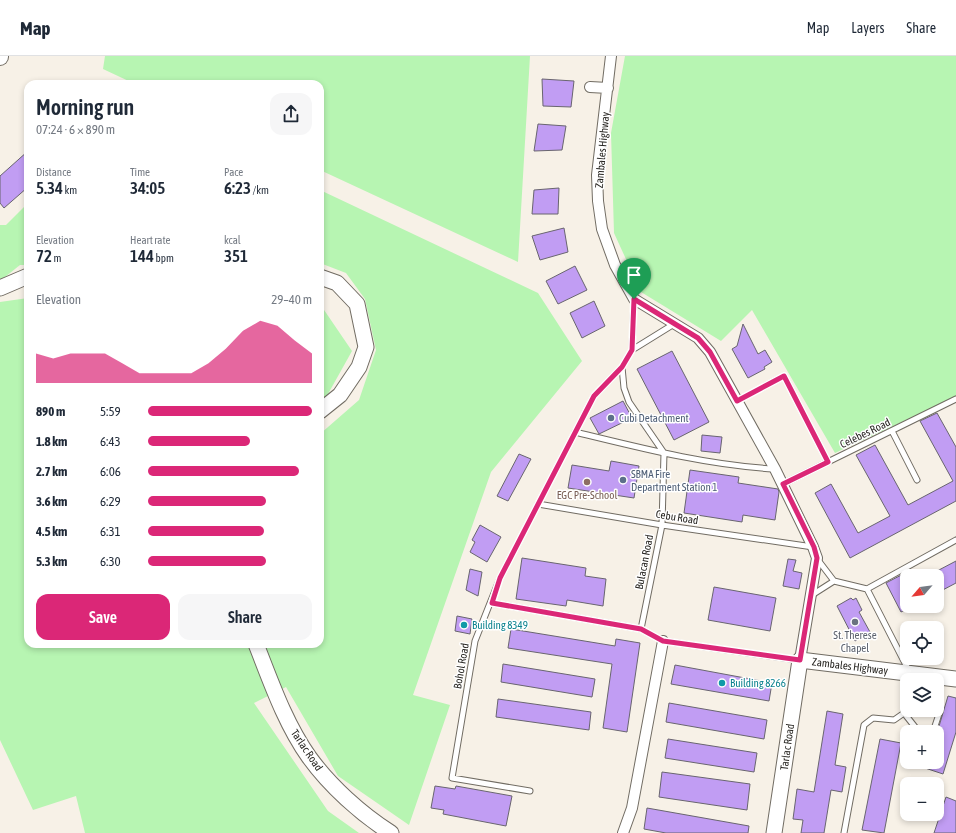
<!DOCTYPE html>
<html lang="en">
<head>
<meta charset="utf-8">
<style>
  body { margin:0; font-family:"Asap Condensed",sans-serif; background:#f6f6f7; color:#1f2937; height:100vh; display:flex; flex-direction:column; font-size:15px; white-space:nowrap }
  * { box-sizing:border-box; margin:0 }
  p { font-size:13px; color:#747a83 }
  .icon { flex:none; width:22px; height:22px; fill:none; stroke:currentColor; stroke-width:2; stroke-linecap:round; stroke-linejoin:round }
  .map { position:relative; flex:1; overflow:hidden }
  .details { position:absolute; left:24px; top:24px; width:300px; height:568px; display:flex; flex-direction:column; background:#fff; border-radius:12px; box-shadow:0 2px 6px #0003 }
  .details>* { flex:none }
  .needle { width:26px; rotate:242deg }
  .tools { position:absolute; left:900px; top:513px; display:grid; gap:8px }
  .tools a { display:grid; place-items:center; width:44px; height:44px; border-radius:8px; background:#fff; box-shadow:0 2px 6px #0003; font-size:20px }
  .pin { position:absolute; display:grid; place-items:center; width:34px; height:34px; color:#fff; margin:-41px -17px; border-radius:50% 50% 50% 0; rotate:-45deg; box-shadow:0 0 4px #0007 }
  .pin .icon { rotate:45deg }
  .round { display:grid; place-items:center; flex:none; width:42px; height:42px; border-radius:12px; background:#f6f6f7 }
  .head { display:flex; align-items:center; justify-content:space-between; height:68px; padding:0 12px }
  h1 { font-size:22px; font-weight:600; line-height:30px }
  .metrics { display:grid; grid-template-columns:repeat(3,1fr); gap:6px; height:68px; padding:4px 12px }
  .metrics div { display:grid; align-content:center }
  .metrics b { font-size:17px; font-weight:600 }
  .metrics small { font-size:11px; font-weight:400 }
  .metrics p { font-size:11px }
  .chart { height:112px; padding:8px 12px }
  .chart p { display:flex; justify-content:space-between }
  .chart svg { width:100%; height:72px; margin-top:4px; fill:#db2777; opacity:.7 }
  .action { display:flex; gap:8px; margin-top:auto; padding:8px 12px }
  .action a { flex:1; height:46px; border-radius:12px; background:#db2777; color:#fff; font-size:16px; font-weight:600; line-height:46px; text-align:center }
  .action a+a { background:#f6f6f7; color:#1f2937 }
  ul { padding:0 12px; list-style:none; font-size:13px }
  li { display:grid; grid-template-columns:64px 48px 1fr; align-items:center; height:30px }
  li i { height:10px; border-radius:5px; background:#db2777 }
  header { display:flex; align-items:center; gap:24px; box-sizing:border-box; height:56px; padding:0 20px; background:#fff; border-bottom:1px solid #e0e1e3 }
  header strong { font-size:19px }
  nav { display:flex; gap:22px; margin-inline-start:auto; font-size:14px }
  .map>svg:first-child { display:block }
</style>
</head>
<body>
<header>
<strong>Map</strong>
<nav><a>Map</a><a>Layers</a><a>Share</a></nav>
</header>
<div class="map">
<svg width="956" height="777" viewBox="0 0 956 777">
  <rect width="100%" height="100%" fill="#f7f1e7"/>
  <!-- green -->
  <path fill="#b7f5b2" d="M105,0H530L518,206L320,114V28H135L103,13Z
    M625,0H956V341L835,397L752,254L721,285L641,236L614,177L611,77Z
    M320,134L538,237L582,305L491,416L413,639L450,649L409,769L338,720L286,631L254,647L328,755L359,777H85L76,740L33,754L0,684V246L28,242V588H320V378L359,344L376,294L365,243L346,217L320,207Z
    M28,147V209H20L0,225V169H6Z
    M320,248L352,295L328,338L320,345Z"/>
  <!-- building -->
  <path fill="#c19df3" stroke="#69656f" d="M542,23L574,25L571,51L543,50Z
    M538,68L566,70L562,94L534,95Z
    M28,95V131L4,152L0,147V120Z
    M559,132L558,158H532L534,134Z
    M564,172L568,196L540,204L532,180Z
    M575,210L587,234L558,248L546,225Z
    M594,245L605,270L582,282L570,257Z
    M743,268L758,298L765,294L772,306L764,311L765,313L748,322L732,293L737,290Z
    M672,295L709,366L674,384L637,313Z
    M623,345L632,362L599,378L590,362Z
    M937,357L956,391V445L850,502L815,437L831,428L858,477L890,460L856,399L875,389L908,449L953,425L920,365Z
    M702,379L722,381L720,397L701,395Z
    M519,398L531,403L508,445L497,440Z
    M611,405L639,410L634,442L568,432L572,409L609,415Z
    M690,414L739,421L738,427L778,433L779,436L775,464L743,459L742,466L684,457Z
    M480,469L501,481L487,506L470,496L475,486L472,484Z
    M522,502L586,512L585,520L606,523L603,550L567,544L566,550L516,543Z
    M788,503L796,504L793,515L802,517L799,533L783,530Z
    M956,505V527L937,537V515Z
    M470,513L482,516L478,540L466,534Z
    M907,516V553L901,556L886,527Z
    M714,531L776,542L770,575L708,564Z
    M851,542L853,544L856,542L862,554L859,556L870,576L855,585L837,550Z
    M457,560L472,563L470,578L455,575Z
    M511,573L615,590L616,583L640,587L627,676L603,672L612,608L508,592Z
    M503,608L595,623L592,641L501,626Z
    M675,609L772,627L769,645L671,628Z
    M948,640L956,642V676L943,718L925,712L927,706H937V677Z
    M498,643L591,656L589,674L496,661Z
    M669,647L767,664L764,683L666,666Z
    M827,655L843,658L835,709L846,711L842,736L831,734L824,777H801L803,764L793,763L797,733L814,736Z
    M668,683L757,697L754,716L665,702Z
    M880,683L901,687L884,777L862,774Z
    M662,716L750,728L747,754L659,741Z
    M435,730L455,733L456,730L512,740L506,770L443,758L444,754L431,752Z
    M946,741L956,745V777H934Z
    M647,752L749,770L748,777H666L644,773Z"/>
  <g fill="none" stroke-linecap="round" stroke-linejoin="round">
    <!-- lane casing -->
    <g stroke="#716c63" stroke-width="7">
      <path id="lane" d="M632,294L634,243
        M622,311L624,332L629,346L664,397L662,469L641,573
        M737,345L784,320L828,406
        M892,375L917,424
        M575,376C641,392 706,409 774,413
        M783,428L956,343
        M538,448L662,469L813,491
        M818,504L834,525
        M867,533L909,615
        M812,539L834,525L867,533L956,484
        M492,547L641,573L663,585L798,604
        M904,657L919,676
        M933,676L940,655
        M530,735L452,722L475,585L500,522L594,340L622,311L632,294L674,268
        M844,777L864,669L873,662L894,664L904,657L907,637"/>
    </g>
    <!-- street casing -->
    <g stroke="#716c63" stroke-width="12">
      <path id="street" d="M611,0L597,119L598,145L602,173L615,209L634,243L698,282L710,296L775,413L813,491L817,502L800,604
        M590,31L608,32
        M623,777L632,752L663,585"/>
    </g>
    <!-- secondary casing -->
    <g stroke="#716c63" stroke-width="17">
      <path id="secondary" d="M320,221L337,227L357,248L366,291L359,311L340,339L320,355
        M0,232L28,220
        M256,588C271,626 285,667 309,701C330,730 361,758 391,777
        M774,777L800,604L956,623"/>
    </g>
    <!-- primary casing -->
    <g stroke="#716c63" stroke-width="18">
      <path id="primary" d="M0,1V0"/>
    </g>
    <!-- lane -->
    <use href="#lane" stroke="#fff" stroke-width="5"/>
    <!-- street -->
    <use href="#street" stroke="#fff" stroke-width="10"/>
    <!-- secondary -->
    <use href="#secondary" stroke="#fff" stroke-width="15"/>
    <!-- primary -->
    <use href="#primary" stroke="#fff" stroke-width="16"/>
  </g>
  <g fill="none" stroke-linecap="round" stroke-linejoin="round">
    <!-- route casing -->
    <g stroke="#fff" stroke-width="8">
      <path id="route" d="M634,243L698,282L710,296L737,345L784,320L828,406L783,428L814,491L817,502L800,604L663,585L641,573L492,547L500,522L594,340L622,311L632,294Z"/>
    </g>
    <!-- route -->
    <use href="#route" stroke="#db2777" stroke-width="5"/>
  </g>
  <!-- markers -->
  <g fill="#5c6f8a" stroke="#fff" stroke-width="1.5">
    <circle cx="611" cy="362" r="4"/>
    <circle cx="623" cy="424" r="4"/>
  </g>
  <circle fill="#8d6e63" stroke="#fff" stroke-width="1.5" cx="587" cy="426" r="4"/>
  <circle fill="#6b7280" stroke="#fff" stroke-width="1.5" cx="855" cy="566" r="4"/>
  <g fill="#0f9aa8" stroke="#fff" stroke-width="1.5">
    <circle cx="464" cy="569" r="4"/>
    <circle cx="722" cy="627" r="4"/>
  </g>
  <g text-anchor="middle" dominant-baseline="central" stroke-width="3" stroke-linejoin="round" paint-order="stroke">
    <!-- street labels -->
    <g font-size="11" fill="#282622" stroke="#fff">
      <text transform="translate(602 94) rotate(-85)">Zambales Highway</text>
      <text transform="translate(865 377) rotate(-26)">Celebes Road</text>
      <text transform="translate(677 461) rotate(9)">Cebu Road</text>
      <text transform="translate(644 506) rotate(-79)">Bulacan Road</text>
      <text transform="translate(461 610) rotate(-80)">Bohol Road</text>
      <text transform="translate(850 610) rotate(7)">Zambales Highway</text>
      <text transform="translate(787 691) rotate(-82)">Tarlac Road</text>
      <text transform="translate(307 694) rotate(56)">Tarlac Road</text>
    </g>
    <!-- service labels -->
    <g font-size="11" fill="#4e5e75" stroke="#fff" text-anchor="start">
      <text x="619" y="362">Cubi Detachment</text>
      <text x="631" y="418">SBMA Fire<tspan x="631" dy="13">Department Station 1</tspan></text>
    </g>
    <!-- education labels -->
    <g font-size="11" fill="#785e54" stroke="#fff">
      <text x="587" y="439">EGC Pre-School</text>
    </g>
    <!-- culture labels -->
    <g font-size="11" fill="#0d838f" stroke="#fff" text-anchor="start">
      <text x="472" y="569">Building 8349</text>
      <text x="730" y="627">Building 8266</text>
    </g>
    <!-- worship labels -->
    <g font-size="11" fill="#5b616d" stroke="#fff">
      <text x="855" y="579">St. Therese<tspan x="855" dy="13">Chapel</tspan></text>
    </g>
  </g>
</svg>
<div class="tools">
<a><svg class="needle" viewBox="-14 -14 28 28"><path d="M0-13l5 13h-10z" fill="#e53935"/><path d="M0 13l5-13h-10z" fill="#747a83"/></svg></a>
<a><svg class="icon" aria-label="locate" viewBox="0 0 24 24"><circle cx="12" cy="12" r="6"/><path d="M12 2v4M12 18v4M2 12h4M18 12h4"/></svg></a>
<a><svg class="icon" aria-label="layers" viewBox="0 0 24 24"><path d="M12 4l9 5-9 5-9-5zM3 14l9 5 9-5"/></svg></a>
<a>+</a>
<a>−</a>
</div>
<div class="pin" style="left:634px;top:243px;background:#1e9e55"><svg class="icon" aria-label="arrive" viewBox="0 0 24 24"><path d="M6 21V4h12l-3 4 3 4H6"/></svg></div>
<section class="details">
<div class="head"><div><h1>Morning run</h1><p>07:24 · 6 × 890 m</p></div><a class="round"><svg class="icon" aria-label="share" viewBox="0 0 24 24"><path d="M12 15V3M7 8l5-5 5 5M5 13v7h14v-7"/></svg></a></div>
<div class="metrics">
<div><p>Distance</p><b>5.34<small> km</small></b></div>
<div><p>Time</p><b>34:05</b></div>
<div><p>Pace</p><b>6:23<small> /km</small></b></div>
</div>
<div class="metrics">
<div><p>Elevation</p><b>72<small> m</small></b></div>
<div><p>Heart rate</p><b>144<small> bpm</small></b></div>
<div><p>kcal</p><b>351</b></div>
</div>
<div class="chart"><p><span>Elevation</span>29–40 m</p>
<svg viewBox="0 0 160 44" preserveAspectRatio="none"><path d="M0 44V26L10 29L20 26L30 26L40 26L50 32L60 38L70 38L80 38L90 38L100 32L110 23L120 12L130 6L140 9L150 18L160 26V44z"/></svg>
</div>
<ul>
<li><b>890 m</b>5:59<i style="width:100%"></i></li>
<li><b>1.8 km</b>6:43<i style="width:62%"></i></li>
<li><b>2.7 km</b>6:06<i style="width:92%"></i></li>
<li><b>3.6 km</b>6:29<i style="width:72%"></i></li>
<li><b>4.5 km</b>6:31<i style="width:71%"></i></li>
<li><b>5.3 km</b>6:30<i style="width:72%"></i></li>
</ul>
<div class="action"><a>Save</a><a>Share</a></div>
</section>
</div>
</body>
</html>
